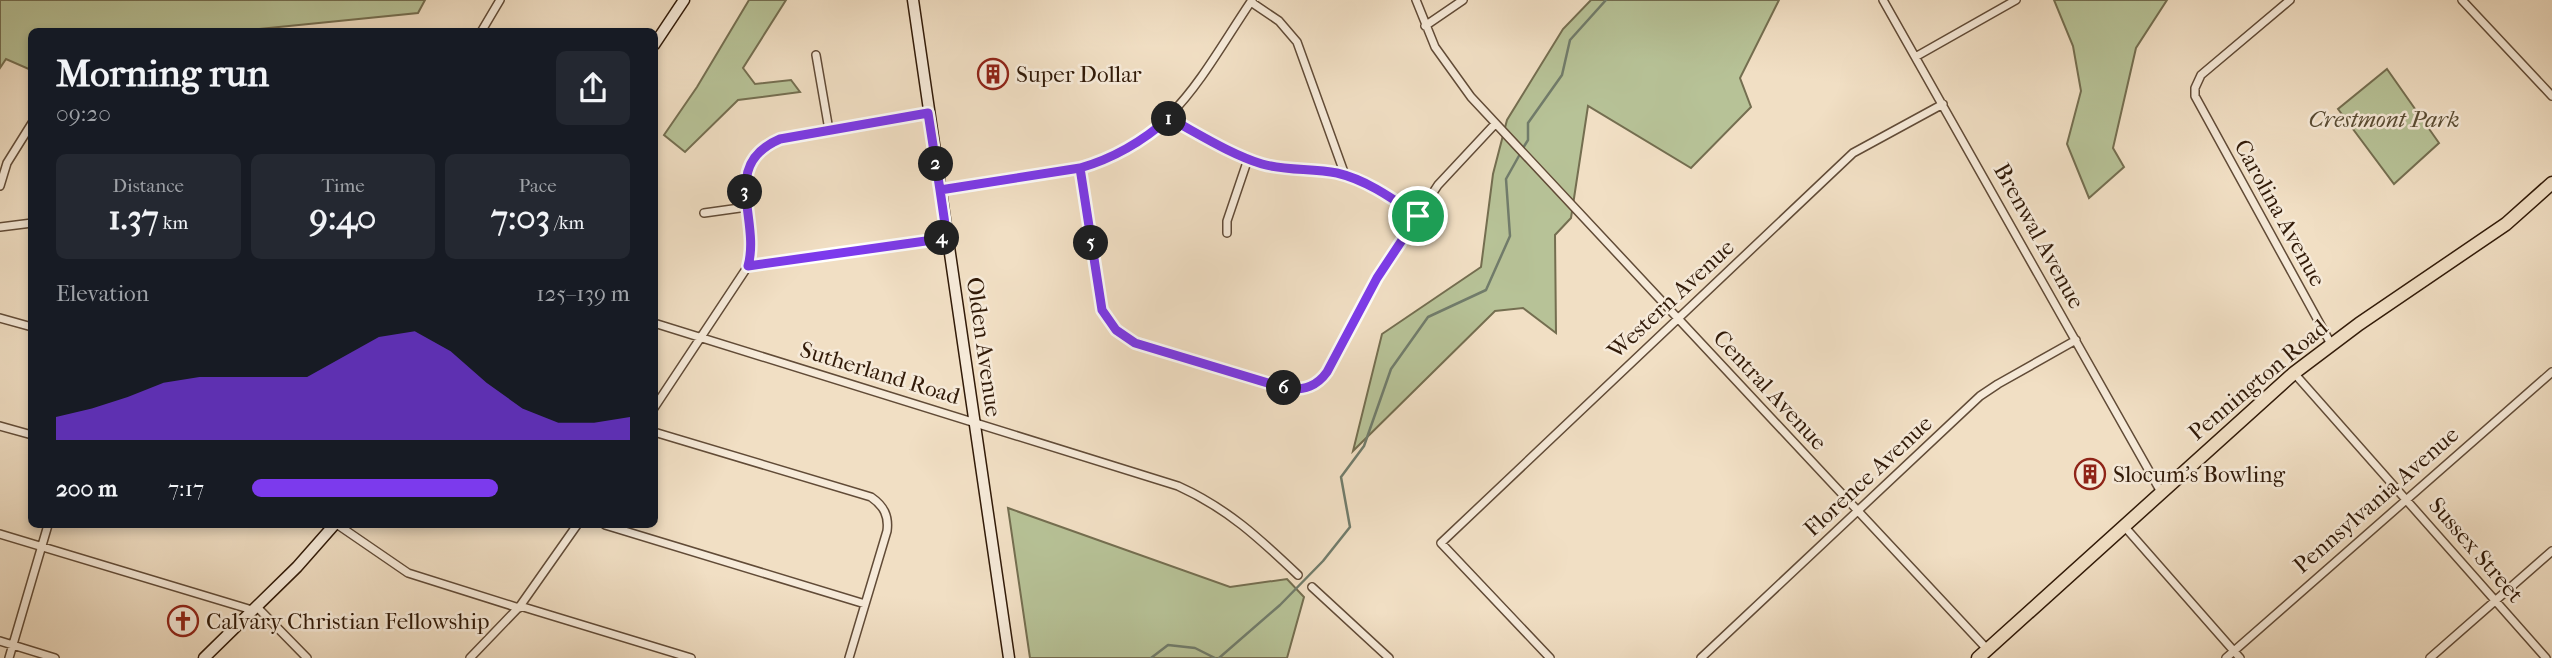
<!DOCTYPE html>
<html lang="en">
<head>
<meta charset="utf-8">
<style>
  body { margin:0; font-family:"IM FELL French Canon",serif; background:#242831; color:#f1f3f6; height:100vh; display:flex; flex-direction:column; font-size:26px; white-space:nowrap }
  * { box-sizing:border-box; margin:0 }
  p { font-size:23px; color:#9ea1a6 }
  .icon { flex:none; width:38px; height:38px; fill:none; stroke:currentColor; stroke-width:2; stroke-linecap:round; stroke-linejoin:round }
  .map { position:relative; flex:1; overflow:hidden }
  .details { position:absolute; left:28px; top:28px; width:630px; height:500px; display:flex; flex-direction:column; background:#171b24; border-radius:10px; box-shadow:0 4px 10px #0003 }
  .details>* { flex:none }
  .pin { position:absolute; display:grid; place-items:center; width:60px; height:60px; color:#fff; margin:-30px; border:4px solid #fff; border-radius:50%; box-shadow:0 2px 7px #0007 }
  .km { position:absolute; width:35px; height:35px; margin:-18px; border-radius:50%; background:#222; color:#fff; font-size:19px; line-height:35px; text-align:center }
  .round { display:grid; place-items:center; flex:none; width:74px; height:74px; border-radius:10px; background:#242831 }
  .head { display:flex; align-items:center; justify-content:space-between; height:119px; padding:0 28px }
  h1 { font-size:38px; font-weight:700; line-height:52px }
  .metrics { display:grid; grid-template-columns:repeat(3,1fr); gap:10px; height:119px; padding:7px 28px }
  .metrics div { display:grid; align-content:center; border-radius:10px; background:#242831; text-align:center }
  .metrics b { font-size:35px; font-weight:700 }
  .metrics small { font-size:19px; font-weight:400 }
  .metrics p { font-size:19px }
  .chart { height:196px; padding:14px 28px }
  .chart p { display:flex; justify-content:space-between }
  .chart svg { width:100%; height:126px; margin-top:7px; fill:#7c3aed; opacity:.7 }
  ul { padding:0 28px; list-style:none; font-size:23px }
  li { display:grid; grid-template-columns:112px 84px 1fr; align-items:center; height:52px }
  li i { height:18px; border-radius:9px; background:#7c3aed }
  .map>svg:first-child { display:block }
</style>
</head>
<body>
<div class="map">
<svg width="2552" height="658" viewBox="0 0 2552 658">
  <rect width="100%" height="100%" fill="#f1dfc4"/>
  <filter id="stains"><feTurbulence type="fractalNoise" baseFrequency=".00286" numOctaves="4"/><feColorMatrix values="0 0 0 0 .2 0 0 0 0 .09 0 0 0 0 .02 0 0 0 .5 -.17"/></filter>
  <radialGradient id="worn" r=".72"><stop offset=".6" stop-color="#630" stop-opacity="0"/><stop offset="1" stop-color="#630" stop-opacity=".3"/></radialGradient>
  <!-- green -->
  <path fill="#b7c297" stroke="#746e50" stroke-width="2" d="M0,0H425L418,13L229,32H32L31,70L6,59L0,68Z
    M749,0H786L743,68L755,84L791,80L800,92L738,100L685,152L664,135L697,87Z
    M1591,0H1779L1740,78L1751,107L1691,168L1588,106L1571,218L1555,235L1556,333L1523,308L1495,311L1353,451L1382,334L1481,267L1493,174L1507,120L1563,29Z
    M2054,0H2167L2136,48L2113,148L2124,167L2089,198L2067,144L2081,91L2073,46Z
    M2387,69L2439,143L2394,184L2338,109Z
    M1008,508L1230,587L1287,579L1304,597L1287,658H1030Z"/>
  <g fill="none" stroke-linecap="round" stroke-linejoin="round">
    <!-- stream -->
    <path stroke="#717c6b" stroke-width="2.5" d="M1523,148L1528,140V123L1562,75L1570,40L1606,0
      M1151,658L1168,645L1195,648L1215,658
      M1219,658L1280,605L1323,561L1350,527L1341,477L1364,446L1391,369L1428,317L1486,290L1510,236L1506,179L1520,154"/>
    <!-- street casing -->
    <g stroke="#614b37" stroke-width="10">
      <path id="street" d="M1416,0L1435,47L1471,97L1987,649
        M1883,0L2161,492
        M2290,0L2201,75L2195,88V96L2331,344
        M2462,0L2552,96
        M1251,2L1279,21L1297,42L1345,175
        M1425,26L1463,0
        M481,32L500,0
        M816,55L829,130
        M1917,56L2016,0
        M1169,118C1199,134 1230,154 1262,164C1286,171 1312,168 1337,173C1367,180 1393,199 1418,216
        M1080,168L1102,310L1116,330L1135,343L1288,389C1305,390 1316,386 1327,372L1377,278L1438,185L1495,124
        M0,186L7,163L32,123
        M940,190L1080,168C1173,141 1202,74 1252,0
        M704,213L747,207
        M0,227L32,223
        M1227,233V221L1248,159
        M748,266L947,238
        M0,318L32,327
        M654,323L1178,486C1227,508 1259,538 1298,575
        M2294,373L2546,658
        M654,408L748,266C761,218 719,166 780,139L928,113
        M0,426L32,435
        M654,432L871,497C884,506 889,516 887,531L849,658
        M338,525L408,573L519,608
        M605,525L865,604
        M2124,526L2240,658
        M0,534L252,610
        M1312,587L1389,658
        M256,606L307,658
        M520,606L691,658
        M0,641L55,658
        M9,658L48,525
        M470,658L520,606L577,525
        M1550,658L1441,543L1853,153L1943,104
        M1701,658L1980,396L1998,384L2076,340
        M2226,658L2552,372
        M2430,658L2552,551"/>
    </g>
    <!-- secondary casing -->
    <g stroke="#311a08" stroke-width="13">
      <path id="secondary" d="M913,0L1009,658
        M654,45L684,0
        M204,658L297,567L334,525"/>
    </g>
    <!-- primary casing -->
    <g stroke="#311a08" stroke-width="15">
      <path id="primary" d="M1978,658L2294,373L2359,324L2506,224L2552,183"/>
    </g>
    <!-- street -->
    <use href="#street" stroke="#f6ead9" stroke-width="7"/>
    <!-- secondary -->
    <use href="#secondary" stroke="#f6ead9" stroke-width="10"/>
    <!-- primary -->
    <use href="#primary" stroke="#f1dfc4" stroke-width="12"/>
  </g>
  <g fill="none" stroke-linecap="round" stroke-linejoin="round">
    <!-- route casing -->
    <g stroke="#fff" stroke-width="14">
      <path id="route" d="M1418,216C1393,199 1367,180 1337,173C1312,168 1286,171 1262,164C1230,154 1199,134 1169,118C1142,142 1115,158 1080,168L940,190L928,113L780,139C719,165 761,219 748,266L947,238L940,190L1080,168L1102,310L1116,330L1135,343L1288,389C1305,390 1317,386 1327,372L1377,278L1418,216"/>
    </g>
    <!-- route -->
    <use href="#route" stroke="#7c3aed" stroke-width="9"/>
  </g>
  <!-- icons -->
  <defs>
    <g id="building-ring" transform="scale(1.575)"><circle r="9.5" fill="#f6ead9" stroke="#8f2418" stroke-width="1.5"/><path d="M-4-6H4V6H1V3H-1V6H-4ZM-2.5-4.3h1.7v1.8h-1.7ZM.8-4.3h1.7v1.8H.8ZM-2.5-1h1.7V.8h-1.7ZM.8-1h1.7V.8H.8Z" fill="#8f2418"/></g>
    <g id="church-ring" transform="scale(1.575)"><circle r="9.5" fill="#f6ead9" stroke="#8f2418" stroke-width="1.5"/><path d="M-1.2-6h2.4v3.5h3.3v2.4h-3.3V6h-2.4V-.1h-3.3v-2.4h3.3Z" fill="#8f2418"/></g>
  </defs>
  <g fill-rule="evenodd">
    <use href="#building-ring" x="993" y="74"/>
    <use href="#building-ring" x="2090" y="474"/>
    <use href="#church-ring" x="183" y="621"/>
  </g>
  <g text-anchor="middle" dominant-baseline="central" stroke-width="5" stroke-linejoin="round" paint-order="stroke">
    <!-- poi labels -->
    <g font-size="23" fill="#311a08" stroke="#f6ead9" text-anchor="start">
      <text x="1016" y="74">Super Dollar</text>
      <text x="2113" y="474">Slocum's Bowling</text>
      <text x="206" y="621">Calvary Christian Fellowship</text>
    </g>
    <!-- park labels -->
    <g font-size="23" font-style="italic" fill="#594c33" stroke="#f6ead9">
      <text x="2384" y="119">Crestmont Park</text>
    </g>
    <!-- street labels -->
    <g font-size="23" fill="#311a08" stroke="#f6ead9">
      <text transform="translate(2280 213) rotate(61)">Carolina Avenue</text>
      <text transform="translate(2039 236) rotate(61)">Brenwal Avenue</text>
      <text transform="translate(1671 299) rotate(-43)">Western Avenue</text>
      <text transform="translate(984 347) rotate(82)">Olden Avenue</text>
      <text transform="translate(880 373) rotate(17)">Sutherland Road</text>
      <text transform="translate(2258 380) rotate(-40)">Pennington Road</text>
      <text transform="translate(1770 390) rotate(47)">Central Avenue</text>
      <text transform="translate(1868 476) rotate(-43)">Florence Avenue</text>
      <text transform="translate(2376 500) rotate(-41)">Pennsylvania Avenue</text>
      <text transform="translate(2476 550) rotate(49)">Sussex Street</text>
    </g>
  </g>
  <rect width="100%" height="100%" filter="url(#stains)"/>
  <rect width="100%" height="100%" fill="url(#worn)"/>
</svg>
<div class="pin" style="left:1418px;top:216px;background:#1e9e55"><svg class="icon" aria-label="arrive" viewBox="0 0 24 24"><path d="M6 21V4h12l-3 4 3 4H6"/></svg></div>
<b class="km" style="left:1169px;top:119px">1</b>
<b class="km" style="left:936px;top:164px">2</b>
<b class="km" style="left:745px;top:192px">3</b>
<b class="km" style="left:942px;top:238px">4</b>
<b class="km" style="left:1091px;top:243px">5</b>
<b class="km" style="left:1284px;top:388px">6</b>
<section class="details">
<div class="head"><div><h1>Morning run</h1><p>09:20</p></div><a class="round"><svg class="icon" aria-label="share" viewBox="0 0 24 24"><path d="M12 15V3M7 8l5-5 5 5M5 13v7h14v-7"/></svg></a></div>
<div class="metrics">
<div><p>Distance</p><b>1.37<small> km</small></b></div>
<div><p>Time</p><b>9:40</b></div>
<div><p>Pace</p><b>7:03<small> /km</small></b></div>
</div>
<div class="chart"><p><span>Elevation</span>125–139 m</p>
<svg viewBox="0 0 160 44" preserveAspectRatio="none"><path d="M0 44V36L10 33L20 29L30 24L40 22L50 22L60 22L70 22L80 15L90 8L100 6L110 13L120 24L130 33L140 38L150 38L160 36V44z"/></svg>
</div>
<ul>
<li><b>200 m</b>7:17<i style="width:65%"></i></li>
</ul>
</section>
</div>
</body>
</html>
